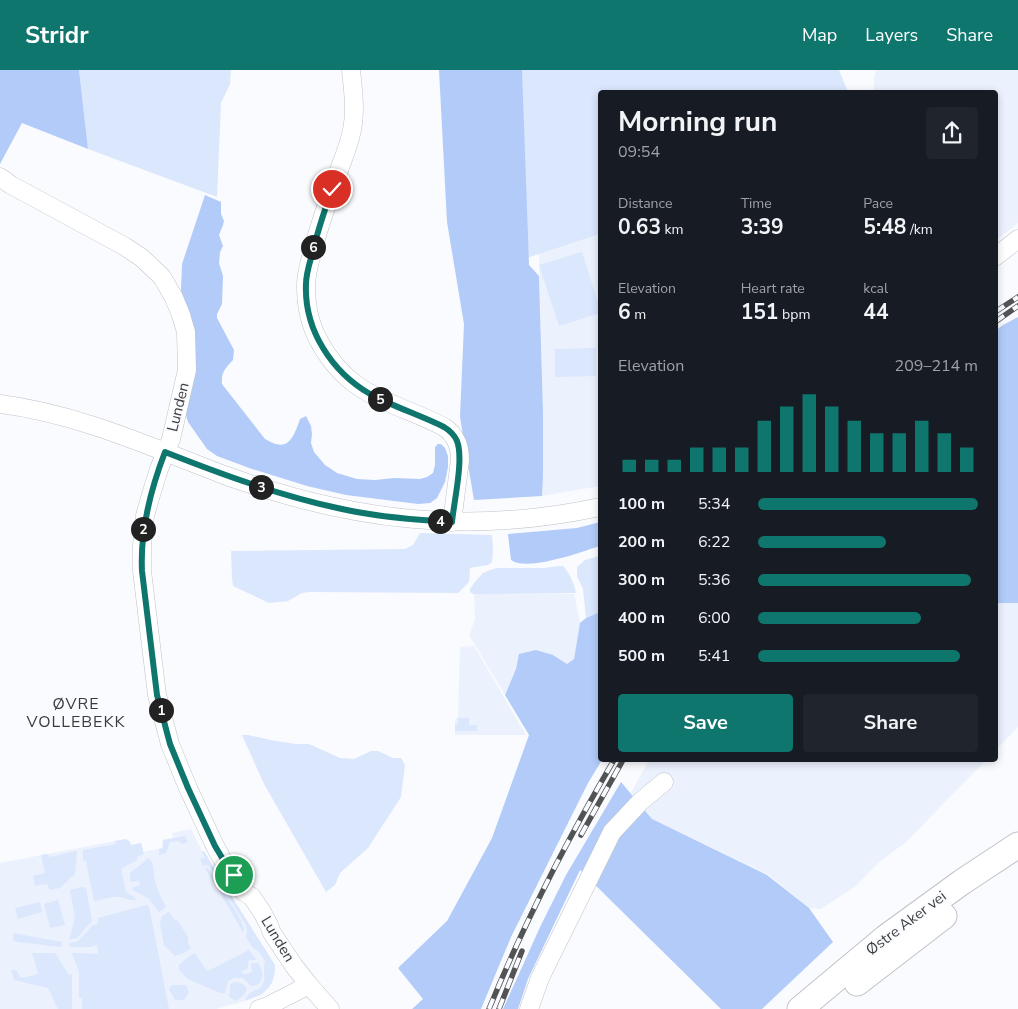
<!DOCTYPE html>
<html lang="en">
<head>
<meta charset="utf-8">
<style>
  body { margin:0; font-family:"Nunito Sans",sans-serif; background:#20242c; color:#f1f3f6; height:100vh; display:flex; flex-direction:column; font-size:19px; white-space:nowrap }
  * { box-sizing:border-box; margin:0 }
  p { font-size:16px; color:#9ea1a6 }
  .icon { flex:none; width:28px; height:28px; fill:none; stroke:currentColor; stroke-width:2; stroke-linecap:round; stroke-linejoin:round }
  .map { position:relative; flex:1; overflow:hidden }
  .drawer { position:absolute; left:598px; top:20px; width:400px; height:672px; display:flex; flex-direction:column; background:#171b24; border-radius:5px; box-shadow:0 2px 8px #0003 }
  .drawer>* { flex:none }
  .pin { position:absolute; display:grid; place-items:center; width:42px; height:42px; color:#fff; margin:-21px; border:2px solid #fff; border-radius:50%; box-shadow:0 1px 5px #0007 }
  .km { position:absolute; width:25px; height:25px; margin:-12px; border-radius:50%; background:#222; color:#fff; font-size:14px; line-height:25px; text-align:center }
  .round { display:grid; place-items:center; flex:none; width:52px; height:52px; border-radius:5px; background:#20242c }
  .summary { display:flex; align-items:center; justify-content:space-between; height:85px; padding:0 20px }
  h1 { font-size:28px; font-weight:700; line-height:38px }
  .figures { display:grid; grid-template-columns:repeat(3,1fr); gap:8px; height:85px; padding:5px 20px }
  .figures div { display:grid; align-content:center }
  .figures b { font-size:21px; font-weight:700 }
  .figures small { font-size:14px; font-weight:400 }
  .figures p { font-size:14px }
  .chart { height:140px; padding:10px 20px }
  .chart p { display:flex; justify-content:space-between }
  .chart svg { width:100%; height:90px; margin-top:5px; stroke:#0f766e; stroke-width:6 }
  .cta { display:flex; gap:10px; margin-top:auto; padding:10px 20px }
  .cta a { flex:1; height:58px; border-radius:5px; background:#0f766e; color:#fff; font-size:20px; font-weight:700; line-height:58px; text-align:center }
  .cta a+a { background:#20242c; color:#f1f3f6 }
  ul { padding:0 20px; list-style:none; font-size:16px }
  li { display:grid; grid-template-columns:80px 60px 1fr; align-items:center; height:38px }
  li i { height:12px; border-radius:6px; background:#0f766e }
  header { display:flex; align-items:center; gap:30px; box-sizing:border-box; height:70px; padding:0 25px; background:#0f766e; color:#fff }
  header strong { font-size:24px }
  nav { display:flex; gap:28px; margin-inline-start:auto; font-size:18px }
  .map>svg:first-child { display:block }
</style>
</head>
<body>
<header>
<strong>Stridr</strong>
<nav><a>Map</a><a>Layers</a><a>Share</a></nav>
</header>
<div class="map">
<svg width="1018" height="939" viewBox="0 0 1018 939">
  <rect width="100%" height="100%" fill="#fafbfe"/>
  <!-- built -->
  <path fill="#ebf1fd" d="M876,0H1018V153L995,171V22H874V9Z
    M600,164V416L542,426L543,407V342L539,184Z
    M474,523L574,524L580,553L574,589L567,594L553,585L519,584L516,599L505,625L469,565L475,550Z
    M995,533H1018V657L995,681Z
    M474,576L526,665H455V650L458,646L460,577Z
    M649,690H986L905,773L879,792L856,816L821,839L809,838L769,805L652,749L631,723Z
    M191,759L202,781H204L214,799L275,895V904L272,913L262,925L241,932L216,939H0V793L126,769L130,772L131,775L141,773L143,782L162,778L163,770L173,768L172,763Z"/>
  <!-- green -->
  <path fill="#dbe7fd" d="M79,0H231L230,14L221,33L217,127L88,79Z
    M521,0H839L848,22H600V164L524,189Z
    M582,182L600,239V243L559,256L539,195Z
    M596,278V306L555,307V279Z
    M420,463L492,465L493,480L492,492L488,495L470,498L469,512L458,523L309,522L302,523L288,531L269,533L233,516L232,508L231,481L405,479L413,475Z
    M600,486V542L586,548L583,519L577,506V497L585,490Z
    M559,496H563C570,504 574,513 576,523L473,524L470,522V519L474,513L483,503L490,500L497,498H544Z
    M458,648H469V655H477V661H455V655L458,654Z
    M242,665H248L270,670L296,674H309L340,688L354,689L371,681H378L393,688H401L405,695L401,727L368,778L340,803L335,815L326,822L264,714Z
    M185,766L188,772L182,774L178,771L170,772L166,783L159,785V779L163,778V770Z
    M126,769L130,772L131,775L141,773L144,784L137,787V790L121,799L126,822L137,829C127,832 128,828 120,827C113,826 101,830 94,831L86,791L83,790V780L116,774L115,771Z
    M77,781L75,804L60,818L50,820L47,814L35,816L33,806L45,803L41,785L48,784L49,787Z
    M204,781L222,811L275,895C274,919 265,924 244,931C248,924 251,921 259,919C268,909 262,902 265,891L259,882L253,878L246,867L247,862L246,855L212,800L209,796L206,795L203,796L200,789L205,788L202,782Z
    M149,788C155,794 153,803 155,811C157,820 161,828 166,837L159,842L149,829L133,820L132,818L140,815L139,811L130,812V803Z
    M205,798H207L210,801C216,812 244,850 244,859C244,860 244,861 243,862Z
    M82,817L86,818L92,851L77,868L69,870L75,847L70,820Z
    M58,830L65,855L50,858L44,834Z
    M40,832L42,842L18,849L15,838Z
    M146,835L149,836L169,939H82V928H79V902L72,883L98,884L97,875L91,877H70L69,873L78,871L93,855L98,854V848Z
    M169,842L174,849L178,851L188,867V873L191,878L184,883L175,886L164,875L160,854L162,846Z
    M13,863L62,872L61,877L17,872L13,870Z
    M249,880L256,889L255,890H249L248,893V898L243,901L241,903C245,905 249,904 252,901L251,895L252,893H258C264,901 265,916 251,916L243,908H234L228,911L225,923H220L188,909L179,900V895L187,888L195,883L204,897L208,901Z
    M32,883H55L69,905L72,904V939H58L48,918L14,910L11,900H16L21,908L36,905L38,903Z
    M234,912C239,912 245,914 247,919C246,924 240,929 235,931L228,926L230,923V915Z
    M172,915H186L189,922L184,930H175L169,919Z"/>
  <!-- forest -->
  <path fill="#b2cbf8" d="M0,0H79L88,79L22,53L0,94Z
    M439,0H522L529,195L539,206L543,342V407L542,426L474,430L460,347L464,254L447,152Z
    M205,125L221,132V144L224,151L223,155L219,165L223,176L220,182L219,193L223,206L222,234L217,244V248L234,280L233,290C225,299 221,302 222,314L265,369C288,383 293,369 300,349L306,346L311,356L312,364L311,373L314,382L325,395L337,403L357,409L375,410L394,408L420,409L427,407L433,403L435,395V377L438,374H441L445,378L448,386V397L445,412L437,428L430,433L418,434L346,425L307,416L252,399L217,386L207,379L188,352L185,342L196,285L181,220L182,194Z
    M1018,247V533H995V261L1003,255Z
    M600,452V476C581,482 527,502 511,490L508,464L577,458Z
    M600,542V690H602L588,713L511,867L481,939H412L423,929L398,898L447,851L492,768L529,665L505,625L516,599L519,584L536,580L553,585L567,594L574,589L580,553L586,548Z
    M621,712L652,749L767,805L809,838L833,872L762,939H721L580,800L528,909L518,939H503L541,855L566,805Z"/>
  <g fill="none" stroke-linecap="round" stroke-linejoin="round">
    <!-- minor casing -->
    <g stroke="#c0c3c8" stroke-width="19">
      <path id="minor" d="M351,0C353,20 356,40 352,60C349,75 343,89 338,103C329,128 320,153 313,179C310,191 306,203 306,216C306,234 310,255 319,271C328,288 342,305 358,316C384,334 416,342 444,357C456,365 460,376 460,390L452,452
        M0,107L11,115L124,176L142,188L162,207L174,228L181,245L186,262L187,300L171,369L159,399L150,428L145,446L142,475V501L157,625L170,674L188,718L215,776L229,801L234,805L244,822L252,827L262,842L269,855L272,863L294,896L309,915L330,939
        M995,187L1018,169
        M0,334C79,344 153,378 227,406C352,451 470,465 600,437
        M259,939L268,936L309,915
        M529,939L540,908L612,762L640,732L664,712"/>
    </g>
    <!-- highway casing -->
    <g stroke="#c0c3c8" stroke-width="27">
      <path id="highway" d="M857,913L944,846
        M800,939L885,868L962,812L1018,775"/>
    </g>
    <!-- minor -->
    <use href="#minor" stroke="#fff" stroke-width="18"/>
    <!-- highway -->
    <use href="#highway" stroke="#fff" stroke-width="25"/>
    <!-- rail casing -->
    <g stroke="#525355" stroke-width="5.5">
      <path id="rail" d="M995,242L1018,227
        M995,252L1018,236
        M581,765L623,690
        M489,939C524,853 567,770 614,690
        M499,939L522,881"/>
    </g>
    <!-- rail -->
    <use href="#rail" stroke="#fafbfe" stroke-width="4" stroke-dasharray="11" stroke-linecap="butt"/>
  </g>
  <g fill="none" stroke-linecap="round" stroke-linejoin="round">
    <!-- route casing -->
    <g stroke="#fff" stroke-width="10">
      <path id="route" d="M234,805L230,801L215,776L188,718L170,674L157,625L142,501C140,460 150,421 165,382C223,405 281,426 342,439C378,447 415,450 452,452C454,431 464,389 457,371C454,364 449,360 444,357C420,345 394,337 370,324C332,302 304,260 306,214C306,203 310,192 313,181C318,159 325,139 332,119"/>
    </g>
    <!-- route -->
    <use href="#route" stroke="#0f766e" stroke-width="6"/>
  </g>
  <g text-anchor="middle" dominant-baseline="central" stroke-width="4" stroke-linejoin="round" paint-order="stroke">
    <!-- street labels -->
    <g font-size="15" fill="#3b3c3e" stroke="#fafbfe">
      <text transform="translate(178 337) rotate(-76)">Lunden</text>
      <text transform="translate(906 853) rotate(-37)">Østre Aker vei</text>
      <text transform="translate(278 869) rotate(59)">Lunden</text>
    </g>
    <!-- neighbourhood labels -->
    <g font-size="16" letter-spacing="1" fill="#3b3c3e" stroke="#fafbfe">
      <text x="76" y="634">ØVRE<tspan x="76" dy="18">VOLLEBEKK</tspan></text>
    </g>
  </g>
</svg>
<div class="pin" style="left:234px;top:805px;background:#1e9e55"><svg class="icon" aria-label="arrive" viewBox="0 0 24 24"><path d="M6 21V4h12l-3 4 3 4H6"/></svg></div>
<div class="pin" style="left:332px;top:119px;background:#d93025"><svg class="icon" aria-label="check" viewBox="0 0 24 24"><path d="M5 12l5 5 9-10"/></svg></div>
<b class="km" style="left:161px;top:640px">1</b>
<b class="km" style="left:143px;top:459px">2</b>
<b class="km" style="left:261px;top:417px">3</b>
<b class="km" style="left:440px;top:451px">4</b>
<b class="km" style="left:380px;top:329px">5</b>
<b class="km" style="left:313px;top:177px">6</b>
<section class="drawer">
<div class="summary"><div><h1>Morning run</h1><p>09:54</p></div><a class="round"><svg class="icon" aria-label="share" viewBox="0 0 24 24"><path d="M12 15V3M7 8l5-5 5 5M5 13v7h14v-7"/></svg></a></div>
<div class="figures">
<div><p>Distance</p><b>0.63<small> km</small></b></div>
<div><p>Time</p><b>3:39</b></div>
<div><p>Pace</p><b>5:48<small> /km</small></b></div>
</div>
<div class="figures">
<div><p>Elevation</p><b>6<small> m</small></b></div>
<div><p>Heart rate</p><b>151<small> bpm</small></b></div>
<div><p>kcal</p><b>44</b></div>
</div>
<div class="chart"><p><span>Elevation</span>209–214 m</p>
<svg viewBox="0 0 160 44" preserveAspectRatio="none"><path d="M5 44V38M15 44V38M25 44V38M35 44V32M45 44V32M55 44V32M65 44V19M75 44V12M85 44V6M95 44V12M105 44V19M115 44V25M125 44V25M135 44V19M145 44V25M155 44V32"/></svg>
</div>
<ul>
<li><b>100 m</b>5:34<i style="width:100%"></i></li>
<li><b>200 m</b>6:22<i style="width:58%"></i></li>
<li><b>300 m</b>5:36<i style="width:97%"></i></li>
<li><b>400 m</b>6:00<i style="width:74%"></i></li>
<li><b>500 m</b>5:41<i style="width:92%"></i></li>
</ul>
<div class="cta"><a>Save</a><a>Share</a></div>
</section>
</div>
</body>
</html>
